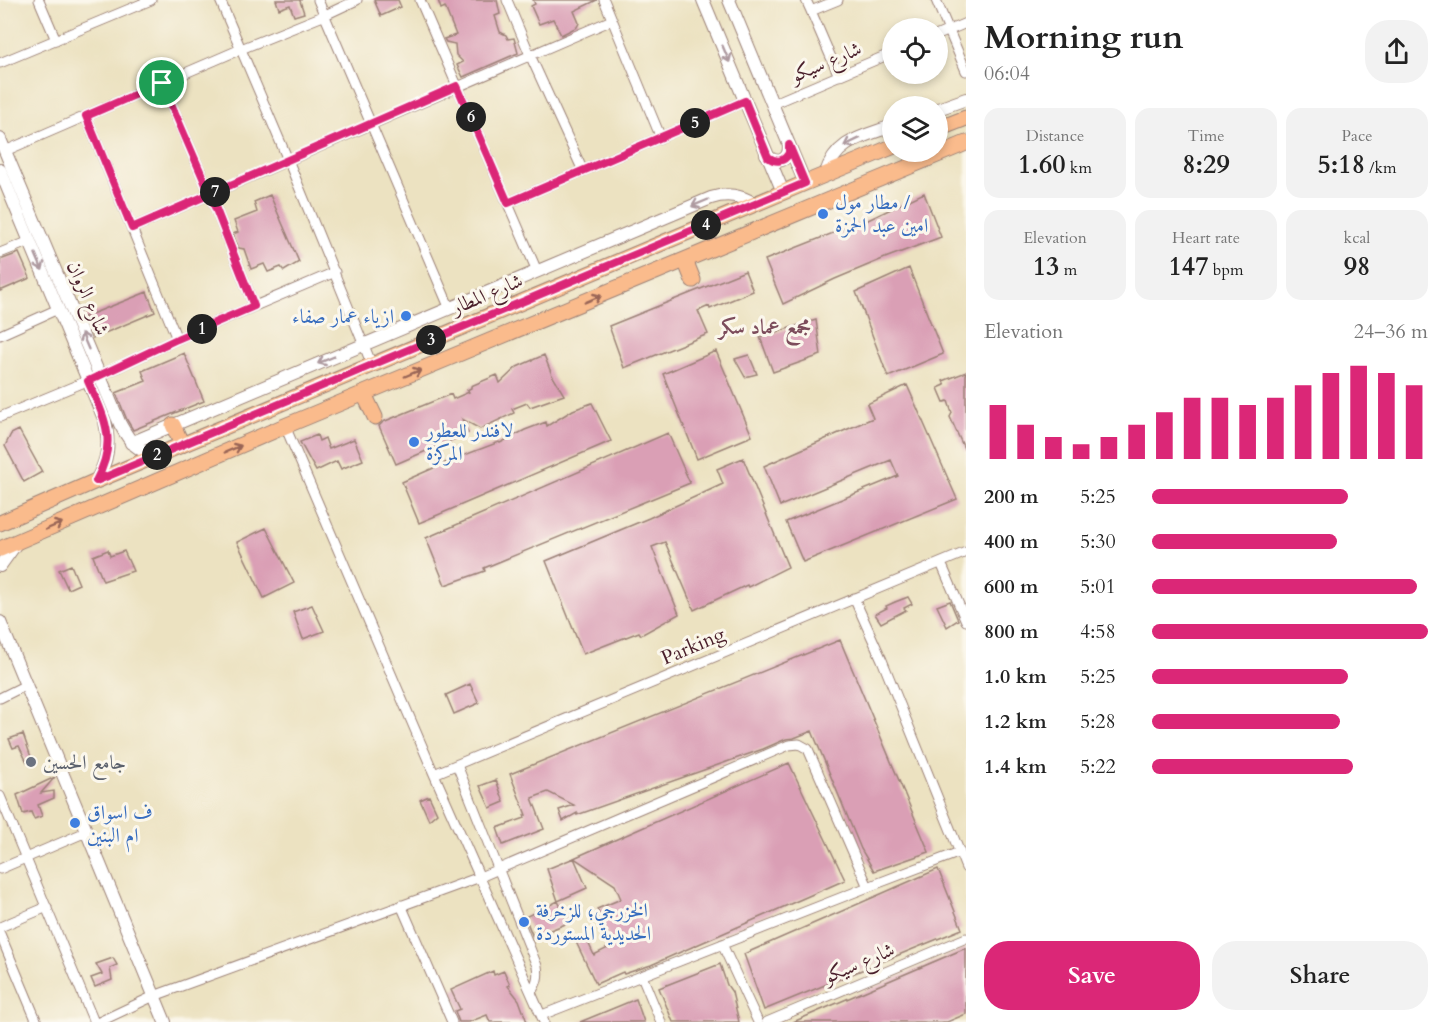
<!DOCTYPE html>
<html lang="en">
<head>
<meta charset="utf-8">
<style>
  body { margin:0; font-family:Cardo,Amiri,serif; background:#f2f2f2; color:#222; height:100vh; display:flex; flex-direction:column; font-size:22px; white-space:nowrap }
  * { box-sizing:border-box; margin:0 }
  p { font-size:20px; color:#767676 }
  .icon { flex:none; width:33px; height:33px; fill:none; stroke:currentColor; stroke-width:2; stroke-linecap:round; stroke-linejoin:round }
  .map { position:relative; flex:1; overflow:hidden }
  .sheet { display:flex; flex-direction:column; background:#fff; width:480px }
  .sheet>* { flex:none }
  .controls { position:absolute; left:882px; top:18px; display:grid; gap:12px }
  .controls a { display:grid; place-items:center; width:66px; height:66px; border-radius:50%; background:#fff; box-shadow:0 3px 9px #0003; font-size:30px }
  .pin { position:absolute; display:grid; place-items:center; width:51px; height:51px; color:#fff; margin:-26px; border:3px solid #fff; border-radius:50%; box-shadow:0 2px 6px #0007 }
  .km { position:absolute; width:30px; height:30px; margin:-15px; border-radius:50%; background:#222; color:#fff; font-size:16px; line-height:30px; text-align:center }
  .round { display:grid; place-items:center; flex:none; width:63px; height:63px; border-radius:24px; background:#f2f2f2 }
  .overview { display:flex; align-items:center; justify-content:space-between; height:102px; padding:0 18px }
  h1 { font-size:33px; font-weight:800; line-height:45px }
  .figures { display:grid; grid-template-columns:repeat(3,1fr); gap:9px; height:102px; padding:6px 18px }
  .figures div { display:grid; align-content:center; border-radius:15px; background:#f2f2f2; text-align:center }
  .figures b { font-size:26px; font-weight:800 }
  .figures small { font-size:16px; font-weight:400 }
  .figures p { font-size:16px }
  .chart { height:168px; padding:12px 18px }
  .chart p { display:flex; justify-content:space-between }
  .chart svg { width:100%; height:108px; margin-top:6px; stroke:#db2777; stroke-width:6 }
  .cta { display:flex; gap:12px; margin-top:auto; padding:12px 18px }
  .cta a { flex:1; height:69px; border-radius:24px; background:#db2777; color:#fff; font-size:24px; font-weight:800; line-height:69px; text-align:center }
  .cta a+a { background:#f2f2f2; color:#222 }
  ul { padding:0 18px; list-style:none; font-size:20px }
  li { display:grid; grid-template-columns:96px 72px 1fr; align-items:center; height:45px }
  li i { height:15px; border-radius:8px; background:#db2777 }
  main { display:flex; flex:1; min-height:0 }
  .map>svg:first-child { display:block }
</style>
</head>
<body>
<main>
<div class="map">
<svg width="966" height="1022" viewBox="0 0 966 1022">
  <rect width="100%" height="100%" fill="#fbf7ec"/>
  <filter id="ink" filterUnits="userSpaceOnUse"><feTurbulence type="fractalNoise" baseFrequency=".0167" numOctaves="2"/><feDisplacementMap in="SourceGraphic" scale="12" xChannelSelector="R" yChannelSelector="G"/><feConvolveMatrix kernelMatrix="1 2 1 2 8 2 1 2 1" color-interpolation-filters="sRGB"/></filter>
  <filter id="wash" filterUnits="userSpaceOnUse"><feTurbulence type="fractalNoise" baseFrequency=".008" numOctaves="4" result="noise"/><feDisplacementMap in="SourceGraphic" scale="24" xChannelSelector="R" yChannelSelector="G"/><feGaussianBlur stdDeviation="1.35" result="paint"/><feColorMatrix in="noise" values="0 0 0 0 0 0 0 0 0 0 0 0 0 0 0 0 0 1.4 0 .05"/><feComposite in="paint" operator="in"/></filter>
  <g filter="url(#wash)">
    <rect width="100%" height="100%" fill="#ece2c1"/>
    <g id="blocks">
      <!-- building -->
      <path fill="#da9fb5" d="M276,0H301L300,1L304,13L294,16L290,5L279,9Z
        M374,0H398L401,7L381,16Z
        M438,0H497L500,14L495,16L500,32L506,35L508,39L514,38L518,53L463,77L457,65L463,62L456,55L455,44L446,42L444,39L456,35L445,7L441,9Z
        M533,0H597L574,11L579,23L577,27L561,35L553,19L539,24L531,6L535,4Z
        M924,193L941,237L885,258L835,279L783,304L765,260L866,220V221Z
        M270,195L299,262L284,271L281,267L268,272L264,264L251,269L244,249L239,248L233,234L238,232L234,221L257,212L254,202Z
        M19,253L30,278L0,291V260Z
        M909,268L943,354L888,377L856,292Z
        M745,271L753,291L710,309L709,306L698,311L708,334L624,368L609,326Z
        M147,292L155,312L93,338L84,317Z
        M816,320L821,355L773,372L760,337Z
        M716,351L752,436L697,459L663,374Z
        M184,353L204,401L133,430L127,420L116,393L146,381L142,371Z
        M544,355L552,375L564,395L530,407L527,403L512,409L514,413L480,429L462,419L468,433L396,464L379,426L383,422L451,394L453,399L469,392L467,390L471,388V386L497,375L500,383L517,367Z
        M749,355L757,374L745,377L735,359Z
        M966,372V453L950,417L952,413L948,401L944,402L938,388L945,385L943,381Z
        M907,385L957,499L803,562L786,522L898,476L891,460L780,506L764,466L873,418L867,404Z
        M592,403L611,441L419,523L402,482L454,459L499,442L500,443L525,430L546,422L547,426L573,410Z
        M19,430L42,472L24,482L5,446L11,434Z
        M668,433L690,483L484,568L485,571L445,585L426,538Z
        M317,435L319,441L325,438L329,449L354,439L363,460L341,469L337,461L316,471L300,442Z
        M743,458L788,567L748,587L747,585L694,610L665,542L652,547L679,614L641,635L639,632L583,654L546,561L649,518L723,484L717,469Z
        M266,528L294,583L264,598L237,542Z
        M108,550L110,556L124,551L133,571L103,581L93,556Z
        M71,565L79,584L68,589L59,570Z
        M908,597L912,604L904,608L906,610L881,623L875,614L887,608L886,606L895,602Z
        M950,601L958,620L947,627L937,606Z
        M312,605L324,631L303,639L293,612Z
        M840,640L929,852L874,871L861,849L812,731L794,738L786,739L763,749L577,815V813L563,821L559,810L574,805L548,792L532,798L544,829L503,845L497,828L525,818L524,815H526L510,774Z
        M470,684L479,703L454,714L446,695Z
        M23,734L32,760L27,762L19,746L13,748L9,739Z
        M789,763L845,880L651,965L624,974L623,972L596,984L576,942L586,938L594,955L612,946L597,909L621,899L615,885L574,858Z
        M55,777L41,793L54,791V798L38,805L42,816L34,819L31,812L23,814L17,795Z
        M496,780L504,802L490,808L480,786Z
        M429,796L437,813L429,820L420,800Z
        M574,858L587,888L558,901L547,869Z
        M938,869L962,929L764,1010L744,954Z
        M558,901L568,923L533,937L525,917Z
        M966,948V1014L947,1022H793Z
        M113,958L117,965L110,968L112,980L95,987L91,978L102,974L96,964Z
        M720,964L727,985L732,992L739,1022H673L659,988Z
        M493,971L494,975L504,971L510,985L508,986L519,1000L527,1022H490L487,1015L469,1022H459L455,1011L460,1009L451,990Z
        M636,999L644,1022H580Z"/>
    </g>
  </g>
  <g filter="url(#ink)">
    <use href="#blocks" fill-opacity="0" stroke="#9b8076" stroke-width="1.5"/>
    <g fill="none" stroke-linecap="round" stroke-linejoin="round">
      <!-- minor casing -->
      <g stroke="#9b8076" stroke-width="11">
        <path id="minor" d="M39,0L56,40
          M220,0L288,160L372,365
          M318,0L450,309
          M420,0L537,271
          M507,0L530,55L583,171
          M604,0L661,138
          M806,0L811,11L838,0
          M936,0L966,71
          M811,11L839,76
          M938,35L966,23
          M0,63L151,0
          M162,83L210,194L254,306
          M772,104L892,53
          M86,116L177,339
          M5,151L241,49L323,16L357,0
          M508,203L745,101
          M132,228L612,20
          M0,253L30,241
          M0,335L58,309
          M0,417L99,376L177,339L335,272
          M285,426L434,774L544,1022
          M941,563L966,621
          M854,598L882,660L966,868
          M0,698L26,685
          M457,765L537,966C539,977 537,983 531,992
          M434,774L966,552
          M0,796L94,1022
          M0,869L86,832
          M401,905L452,1022
          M0,927L47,907
          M0,934L37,1022
          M722,944L758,1022
          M642,976L661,1022
          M542,1015L868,887L960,852
          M99,1022L154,996L480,877L789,745L799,744L808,749L868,887
          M767,1022L966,938"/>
      </g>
      <!-- tertiary casing -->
      <g stroke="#9b8076" stroke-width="14">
        <path id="tertiary" d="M703,0L783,192
          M729,0L805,183
          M938,109L966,99
          M0,139L120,424C130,442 136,452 158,454
          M766,154C776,166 790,161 789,145
          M0,170L105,421C110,445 108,460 96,481
          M825,175C836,140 862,137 892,126
          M131,443L711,198C727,193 740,195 755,204
          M0,566L18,541
          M0,622L165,1022"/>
      </g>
      <!-- primary casing -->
      <g stroke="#9b8076" stroke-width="17">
        <path id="primary" d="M938,129L966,118
          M685,260L693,280
          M364,394L375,417
          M173,425L182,445
          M0,523L96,481L805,183L892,147
          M0,549L285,426L966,143"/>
      </g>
      <!-- minor -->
      <use href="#minor" stroke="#fff" stroke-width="9"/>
      <!-- tertiary -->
      <use href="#tertiary" stroke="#fff" stroke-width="12"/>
      <!-- primary -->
      <use href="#primary" stroke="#fabb8c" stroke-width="15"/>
    </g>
    <!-- one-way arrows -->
    <defs><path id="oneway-shaft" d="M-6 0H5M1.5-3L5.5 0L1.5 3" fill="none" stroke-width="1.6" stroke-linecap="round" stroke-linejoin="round" transform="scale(1.5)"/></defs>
    <g stroke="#ae9aa0">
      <use href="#oneway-shaft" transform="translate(726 54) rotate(67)"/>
      <use href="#oneway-shaft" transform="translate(852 142) rotate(154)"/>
      <use href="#oneway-shaft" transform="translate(700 203) rotate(157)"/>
      <use href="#oneway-shaft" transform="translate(39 262) rotate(67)"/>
      <use href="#oneway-shaft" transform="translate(85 341) rotate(-113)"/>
      <use href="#oneway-shaft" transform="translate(326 360) rotate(157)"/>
    </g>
    <g stroke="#996557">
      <use href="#oneway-shaft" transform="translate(593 299) rotate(-23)"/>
      <use href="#oneway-shaft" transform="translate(413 373) rotate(-23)"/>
      <use href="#oneway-shaft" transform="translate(233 449) rotate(-23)"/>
      <use href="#oneway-shaft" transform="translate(54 526) rotate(-23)"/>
    </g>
  </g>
  <g fill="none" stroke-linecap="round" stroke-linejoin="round" filter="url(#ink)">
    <!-- route casing -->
    <g stroke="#fff" stroke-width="12">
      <path id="route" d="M162,83L210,194L254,306L177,339L88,381C105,419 118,441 96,481L805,183L789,145V153C784,162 776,163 768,157L745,101L508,203L457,86L132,228L86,116L162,83"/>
    </g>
    <!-- route -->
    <use href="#route" stroke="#db2777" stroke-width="8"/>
  </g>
  <!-- markers -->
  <g fill="#3f7fe0" stroke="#fbf7ec" stroke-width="2">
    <circle cx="823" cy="214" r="6"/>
    <circle cx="406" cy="316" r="6"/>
    <circle cx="414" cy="442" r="6"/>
    <circle cx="75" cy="823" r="6"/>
    <circle cx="524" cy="922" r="6"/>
  </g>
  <circle fill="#6b7280" stroke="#fbf7ec" stroke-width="2" cx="31" cy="762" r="6"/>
  <g text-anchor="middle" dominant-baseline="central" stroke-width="6" stroke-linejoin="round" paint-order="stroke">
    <!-- street labels -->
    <g font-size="20" fill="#4a1f2b" stroke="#fbf7ec">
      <text transform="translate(826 62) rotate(-23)">شارع سيكو</text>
      <text transform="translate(487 294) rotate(-23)">شارع المطار</text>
      <text transform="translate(88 298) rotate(67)">شارع الروان</text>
      <text transform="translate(693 646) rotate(-23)">Parking</text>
      <text transform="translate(859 963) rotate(-23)">شارع سيكو</text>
    </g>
    <!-- shop labels -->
    <g font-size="20" fill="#366cbe" stroke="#fbf7ec" text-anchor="start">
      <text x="835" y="202">مطار مول /<tspan x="835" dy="23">امين عبد الحمزة</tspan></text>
      <text x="394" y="316" text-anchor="end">ازياء عمار صفاء</text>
      <text x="426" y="430">لافندر للعطور<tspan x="426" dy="23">المركزة</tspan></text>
      <text x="87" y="812">ف اسواق<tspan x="87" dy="23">ام البنين</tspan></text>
      <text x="536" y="910">الخزرجي؛ للزخرفة<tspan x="536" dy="23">الحديدية المستوردة</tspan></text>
    </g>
    <!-- worship labels -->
    <g font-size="20" fill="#5b616d" stroke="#fbf7ec" text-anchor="start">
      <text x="43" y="762">جامع الحسين</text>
    </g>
    <!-- neighbourhood labels -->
    <g font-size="21" font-weight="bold" fill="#7c4c5b" stroke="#fbf7ec">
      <text x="765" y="327">مجمع عماد سكر</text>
    </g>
  </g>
</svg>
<div class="controls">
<a><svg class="icon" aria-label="locate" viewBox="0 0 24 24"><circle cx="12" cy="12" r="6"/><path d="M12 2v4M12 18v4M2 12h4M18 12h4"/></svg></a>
<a><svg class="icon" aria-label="layers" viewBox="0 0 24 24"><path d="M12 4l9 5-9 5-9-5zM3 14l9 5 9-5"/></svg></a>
</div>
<div class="pin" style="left:162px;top:83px;background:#1e9e55"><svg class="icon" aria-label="arrive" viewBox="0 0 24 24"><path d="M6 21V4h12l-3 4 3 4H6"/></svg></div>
<b class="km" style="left:202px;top:329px">1</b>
<b class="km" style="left:157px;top:455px">2</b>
<b class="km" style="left:431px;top:340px">3</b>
<b class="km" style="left:706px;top:225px">4</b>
<b class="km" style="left:695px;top:123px">5</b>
<b class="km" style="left:471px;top:117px">6</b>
<b class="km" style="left:215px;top:192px">7</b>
</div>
<section class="sheet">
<div class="overview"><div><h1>Morning run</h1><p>06:04</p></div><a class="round"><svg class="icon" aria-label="share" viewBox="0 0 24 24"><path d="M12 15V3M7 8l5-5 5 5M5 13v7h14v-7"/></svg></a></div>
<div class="figures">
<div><p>Distance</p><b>1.60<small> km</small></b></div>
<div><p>Time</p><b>8:29</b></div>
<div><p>Pace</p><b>5:18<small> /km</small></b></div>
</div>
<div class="figures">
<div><p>Elevation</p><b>13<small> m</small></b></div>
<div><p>Heart rate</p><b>147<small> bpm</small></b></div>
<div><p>kcal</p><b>98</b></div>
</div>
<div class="chart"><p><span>Elevation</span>24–36 m</p>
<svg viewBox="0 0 160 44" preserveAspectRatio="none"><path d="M5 44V22M15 44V30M25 44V35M35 44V38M45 44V35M55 44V30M65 44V25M75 44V19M85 44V19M95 44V22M105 44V19M115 44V14M125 44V9M135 44V6M145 44V9M155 44V14"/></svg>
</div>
<ul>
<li><b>200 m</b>5:25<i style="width:71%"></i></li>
<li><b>400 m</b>5:30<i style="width:67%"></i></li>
<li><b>600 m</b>5:01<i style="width:96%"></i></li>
<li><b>800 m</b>4:58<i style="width:100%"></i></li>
<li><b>1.0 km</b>5:25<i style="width:71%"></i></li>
<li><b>1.2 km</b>5:28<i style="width:68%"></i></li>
<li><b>1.4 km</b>5:22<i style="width:73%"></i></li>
</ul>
<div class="cta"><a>Save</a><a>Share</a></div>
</section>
</main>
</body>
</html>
